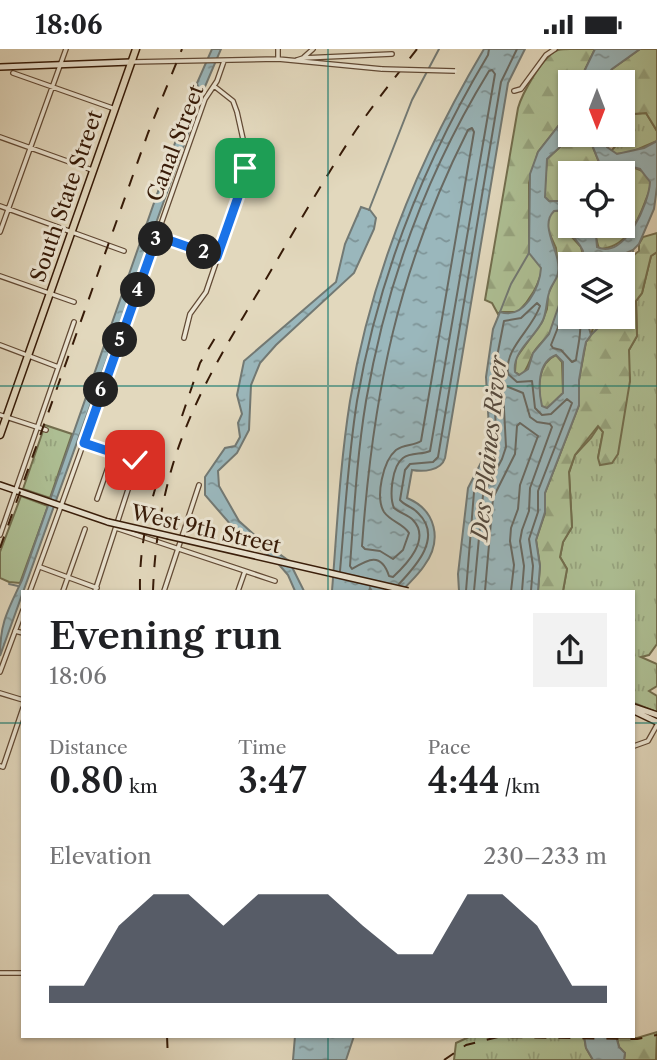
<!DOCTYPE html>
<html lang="en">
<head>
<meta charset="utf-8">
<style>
  body { margin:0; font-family:"Libre Caslon Text",serif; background:#f2f2f2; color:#202124; height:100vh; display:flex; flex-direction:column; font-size:26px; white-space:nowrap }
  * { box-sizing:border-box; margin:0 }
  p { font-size:23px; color:#757577 }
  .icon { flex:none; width:38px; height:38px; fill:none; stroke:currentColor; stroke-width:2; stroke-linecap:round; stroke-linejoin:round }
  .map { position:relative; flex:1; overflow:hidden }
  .side { position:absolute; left:21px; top:541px; width:614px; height:448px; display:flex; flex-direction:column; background:#fff; border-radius:0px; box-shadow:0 2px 5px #0004 }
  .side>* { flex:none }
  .needle { width:46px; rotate:180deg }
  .buttons { position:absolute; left:558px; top:21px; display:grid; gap:14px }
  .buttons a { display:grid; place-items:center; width:77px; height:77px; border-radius:0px; background:#fff; box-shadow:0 2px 5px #0004; font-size:35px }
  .pin { position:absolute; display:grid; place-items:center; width:60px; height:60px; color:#fff; margin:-30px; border-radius:14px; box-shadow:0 4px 10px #0006 }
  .km { position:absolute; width:35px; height:35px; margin:-18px; border-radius:50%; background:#222; color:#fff; font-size:19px; line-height:35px; text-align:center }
  .round { display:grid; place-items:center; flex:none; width:74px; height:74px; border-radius:0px; background:#f2f2f2 }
  .headline { display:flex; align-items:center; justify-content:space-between; height:119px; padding:0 28px }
  h1 { font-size:38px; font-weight:600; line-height:52px }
  .stats { display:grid; grid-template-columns:repeat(3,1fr); gap:10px; height:119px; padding:7px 28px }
  .stats div { display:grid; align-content:center }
  .stats b { font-size:35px; font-weight:600 }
  .stats small { font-size:19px; font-weight:400 }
  .stats p { font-size:19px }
  .chart { height:196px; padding:14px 28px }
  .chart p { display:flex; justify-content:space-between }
  .chart svg { width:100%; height:126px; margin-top:7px; fill:#111827; opacity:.7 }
  .status { display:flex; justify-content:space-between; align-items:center; height:49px; padding:0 35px; background:#fff; direction:ltr }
  .status svg { height:19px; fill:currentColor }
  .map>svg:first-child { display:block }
</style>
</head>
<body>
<div class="status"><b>18:06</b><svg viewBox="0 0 49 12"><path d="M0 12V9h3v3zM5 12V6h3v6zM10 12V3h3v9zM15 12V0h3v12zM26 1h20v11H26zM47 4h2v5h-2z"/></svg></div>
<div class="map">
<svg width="657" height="1011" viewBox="0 0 657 1011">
  <defs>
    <pattern id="grass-tufts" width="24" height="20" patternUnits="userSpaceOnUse" patternTransform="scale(1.75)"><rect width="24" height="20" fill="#aec095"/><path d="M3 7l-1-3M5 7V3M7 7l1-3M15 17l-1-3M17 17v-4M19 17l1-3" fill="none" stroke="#96a47f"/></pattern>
    <pattern id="forest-firs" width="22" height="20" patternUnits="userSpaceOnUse" patternTransform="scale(1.75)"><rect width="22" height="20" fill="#aec095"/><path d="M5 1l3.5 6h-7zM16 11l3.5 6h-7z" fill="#96a47f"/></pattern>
    <pattern id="water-ripples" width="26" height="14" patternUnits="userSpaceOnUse" patternTransform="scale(1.75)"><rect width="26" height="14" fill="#9ab7bc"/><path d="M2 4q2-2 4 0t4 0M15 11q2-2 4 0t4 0" fill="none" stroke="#7e9497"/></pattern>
  </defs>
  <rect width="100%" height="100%" fill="#e2d8bd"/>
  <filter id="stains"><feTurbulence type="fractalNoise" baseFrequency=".00286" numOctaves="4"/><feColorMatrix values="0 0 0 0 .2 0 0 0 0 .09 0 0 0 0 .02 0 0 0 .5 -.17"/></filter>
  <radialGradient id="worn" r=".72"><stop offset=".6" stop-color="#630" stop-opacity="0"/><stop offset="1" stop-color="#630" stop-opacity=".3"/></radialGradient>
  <!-- grass -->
  <path fill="url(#grass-tufts)" stroke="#726e4e" stroke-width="2" d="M623,55L633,65L646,64L657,82V92L629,104L614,105L611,102L622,90L619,86H623Z
    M657,203V595L649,606L641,608L657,615V637L649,642L657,647V663L634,654V542H563L567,520L560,508L563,493L572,478L569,424L575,406L591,389L599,377L603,383L598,409L630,332L628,313L629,301L637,287L636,252L642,244L651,207Z
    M45,376L72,385L50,449L23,440Z
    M471,987H584L586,999L593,1011H454L456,994Z"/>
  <!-- forest -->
  <path fill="url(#forest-firs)" stroke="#726e4e" stroke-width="2" d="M570,0H595L579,33H570V62L538,103L529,134V203L542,219C540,235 529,252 518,263H500L498,265L492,254L485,251L518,59C522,45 543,6 558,1C562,0 566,0 570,0Z
    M640,0H657V82L646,64L633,65L623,55V33H601L612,20Z
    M573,86H588L599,113L600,124H570V152H549L544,148L547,110Z
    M618,114C629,118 646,119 650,132C652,140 647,147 645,153C637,175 625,199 599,200L596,189L599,177H623V124H609L610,120Z
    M565,161L570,167L571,187L581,198L583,206L577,215H570C570,228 557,273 549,285C545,291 538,296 534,303C529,311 529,319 521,327L515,323L516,309L542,273L547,260L548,245L558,224L556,199L547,179L548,168L554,162Z
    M657,184V203L651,207L642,244L636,252L637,287L629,301L630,332L618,405L612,414L600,416L598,409L603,383L598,377L575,406L569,423L572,478L563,493L560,508L567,520L563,542H538L540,517L536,491L545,464V444L579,356V331L586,293L591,286L596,268H623C623,240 615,219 639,202V195L643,188Z
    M556,306L562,313L563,344L547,360L541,357C538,340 537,314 556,306Z
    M657,983L656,1011H624L625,1004L619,998L617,989H637Z"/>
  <!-- park -->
  <path fill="#aec095" stroke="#726e4e" stroke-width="2" d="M21,447L48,457L20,534L9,533L0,529V503Z"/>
  <!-- water -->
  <path fill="url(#water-ripples)" stroke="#727974" stroke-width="2" fill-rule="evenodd" d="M212,0H221L204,40L199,42L197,34Z
    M484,0H525L508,34L445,409C441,422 423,423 412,421L407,449C436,461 443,491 424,517C418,526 409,534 402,542H372L370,539L369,542H332C337,479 340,415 350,352C371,225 419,109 484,0Z
    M595,0H640L612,20L601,33H579Z
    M570,62V86H573L547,110L545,148L549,152H570V169L565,161L554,162C538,178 562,203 558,224C557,231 550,237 549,244C546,253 547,262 543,271C535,289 512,302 515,323L519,326L528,320L533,304L549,285L570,224V268H586L591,286L586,293L584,302L579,331V356L545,444V463L536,491L540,517L538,542H459L458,525L468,439L490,396L486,328L493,280L500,263C524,271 540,239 541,219L529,204L530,125L538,103ZM556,306L563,313V344L547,359L542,357C538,340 537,313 556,306Z
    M191,65L193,70L187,88L0,607C0,573 8,561 22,531L183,71Z
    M588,86H602L607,98L617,105L644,99L657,92V138L654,160L639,195L633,201L619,207L609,215H577L582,208L583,202C577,188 569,190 570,172V177H599L596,186L597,198C625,211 649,154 650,133L640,120L618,114L610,120L609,124H600L599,113Z
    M361,158L370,161L376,169L374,180L354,224L276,296L260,314L251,336L249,381L237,404L218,422L219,437L239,472L260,491L289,512L304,542H295L288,526L275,511L238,484L205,446V428L225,399L235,397L240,388L238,374L242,365L237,346L244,312L336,233L345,195Z
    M295,987H354L346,1011H293Z
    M584,987H616L619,998L625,1004L624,1011H593L586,999Z"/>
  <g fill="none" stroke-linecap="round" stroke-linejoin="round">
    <!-- shore -->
    <path stroke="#686962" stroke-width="2" d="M492,21L495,25L430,402C422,406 411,403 403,409C392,417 389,447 394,459C400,464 408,466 413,471C431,490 407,515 393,528L389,527C381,502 367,511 352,520L350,517C354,462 357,406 366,352C386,236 427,123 489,22Z
      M472,79L474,83L421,392C414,397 404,395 396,401C383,412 375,448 384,463C391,473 403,474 409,484L403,501L393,510L380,502L365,500L362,497C373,343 398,220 468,81Z
      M570,248L551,296L553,299L561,301L572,313L576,311C578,295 582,284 580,268
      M340,522C345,465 348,409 357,352C378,229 424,113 488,6L489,0
      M399,535C416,517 443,488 418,464C413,458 405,457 400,451L405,421L410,415L433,413L438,408L501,33L517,0
      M466,542L474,443L497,397L493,328L504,272L521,269L537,254L540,257C532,281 504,299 508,325L517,333L532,332L535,359L542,366L551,365L567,350L572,354L538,442V463L529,490L533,517L531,542
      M474,542L483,446L502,410L506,398L503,341L506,337L523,344L530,368L537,373L550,375L552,378L530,439L529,462L522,481L520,492L524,517L522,542
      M485,542L493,449L515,405L517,377L520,374L538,387L520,436L518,460L511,479L510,492L514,516L511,542"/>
    <!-- stream -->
    <path stroke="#727974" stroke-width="2" d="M369,161L412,51L439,0
      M623,246L632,228L633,201
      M500,263L511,235L529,204
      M591,286L609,268
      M9,535L18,537"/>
    <!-- canal -->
    <path stroke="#9ab7bc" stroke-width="3.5" d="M190,68L200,39"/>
    <!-- street casing -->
    <g stroke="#624a35" stroke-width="6">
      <path id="street" d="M278,0V10
        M304,8L313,0
        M297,11L303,9L392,5
        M132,13L278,10L382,20
        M13,24L115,60
        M514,42L521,40L546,6L555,0
        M0,88L92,121
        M0,157L124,202
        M0,183L66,0
        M157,187L217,208
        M0,227L74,253
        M184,289L190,265L206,243L244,131L247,108L237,63L233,52L214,37
        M0,296L58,318
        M0,366L46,381
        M84,394L135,411L136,416L95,542
        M97,450L113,404
        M116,479L275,532
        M0,486L74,273
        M40,518L97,539
        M30,542C90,380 147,214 205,50L217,32L224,12
        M63,542L85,480
        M164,542L199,436
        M238,542L245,522
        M15,582L23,584
        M0,623L23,561
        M0,644L23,651
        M634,697L648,692L657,676
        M0,717L3,718L23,659
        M0,924H23"/>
    </g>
    <!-- secondary casing -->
    <g stroke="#371b08" stroke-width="8">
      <path id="secondary" d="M0,18L131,13
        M0,436L108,473
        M634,658L657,666
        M634,662L657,673"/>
    </g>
    <!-- primary casing -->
    <g stroke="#371b08" stroke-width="9">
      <path id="primary" d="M0,386L136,0"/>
    </g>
    <!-- street -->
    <use href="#street" stroke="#ece6d4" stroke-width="3.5"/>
    <!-- secondary -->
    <use href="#secondary" stroke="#ece6d4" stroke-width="5"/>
    <!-- primary -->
    <use href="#primary" stroke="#e2d8bd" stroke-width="6"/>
    <!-- rail -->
    <path stroke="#371b08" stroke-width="2" stroke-dasharray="12 12" stroke-linecap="butt" d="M182,367L200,314L215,289
      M0,499L148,84L182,0
      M140,542C139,497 149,455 164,413
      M153,542C155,488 164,433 185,381C208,322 244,268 276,213C302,168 328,124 356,81C375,53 397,26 417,0
      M167,987L168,1011
      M444,1011L466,996L498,988L637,990L657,986"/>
    <!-- street-bridge casing -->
    <g stroke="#624a35" stroke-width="6" stroke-linecap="butt">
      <path id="street-bridge" d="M382,20L455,22"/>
    </g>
    <!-- secondary-bridge casing -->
    <g stroke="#371b08" stroke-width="8" stroke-linecap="butt">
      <path id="secondary-bridge" d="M108,473L408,542"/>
    </g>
    <!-- street-bridge -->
    <use href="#street-bridge" stroke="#ece6d4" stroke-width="3.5"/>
    <!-- secondary-bridge -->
    <use href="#secondary-bridge" stroke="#ece6d4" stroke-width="5"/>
  </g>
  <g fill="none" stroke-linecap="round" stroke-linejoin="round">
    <!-- route casing -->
    <g stroke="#fff" stroke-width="14">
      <path id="route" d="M135,411L84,394L157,187L217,208L244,131L245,119"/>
    </g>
    <!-- route -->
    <use href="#route" stroke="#1a73e8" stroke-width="9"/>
  </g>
  <!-- grid -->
  <path fill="none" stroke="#0f766e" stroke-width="2" stroke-opacity="0.55" d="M328,0V542M0,337H657M0,674H23M634,674H657M328,987V1011"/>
  <g text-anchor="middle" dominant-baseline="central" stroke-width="6" stroke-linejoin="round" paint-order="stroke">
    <!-- street labels -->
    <g font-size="21" fill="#371b08" stroke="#ece6d4">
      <text transform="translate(175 94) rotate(-69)">Canal Street</text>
      <text transform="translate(66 147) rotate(-71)">South State Street</text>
      <text transform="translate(206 480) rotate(13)">West 9th Street</text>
    </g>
    <!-- water labels -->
    <g font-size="23" font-style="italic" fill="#554a3e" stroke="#ece6d4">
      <text transform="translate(489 399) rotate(-84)">Des Plaines River</text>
    </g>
  </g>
  <rect width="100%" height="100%" filter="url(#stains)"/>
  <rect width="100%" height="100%" fill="url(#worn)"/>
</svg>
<div class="buttons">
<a><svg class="needle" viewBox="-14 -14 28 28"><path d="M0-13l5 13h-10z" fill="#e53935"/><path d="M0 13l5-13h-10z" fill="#757577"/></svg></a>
<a><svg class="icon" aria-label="locate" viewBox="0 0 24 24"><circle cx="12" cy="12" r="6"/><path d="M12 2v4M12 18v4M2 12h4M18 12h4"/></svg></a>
<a><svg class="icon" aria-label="layers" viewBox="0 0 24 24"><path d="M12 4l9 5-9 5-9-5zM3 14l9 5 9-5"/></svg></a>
</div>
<div class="pin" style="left:245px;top:119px;background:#1e9e55"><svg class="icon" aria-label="arrive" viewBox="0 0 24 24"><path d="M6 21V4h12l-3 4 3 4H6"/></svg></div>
<div class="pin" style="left:135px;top:411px;background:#d93025"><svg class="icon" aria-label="check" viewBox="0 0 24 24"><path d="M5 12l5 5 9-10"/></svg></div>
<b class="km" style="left:204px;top:203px">2</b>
<b class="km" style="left:156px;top:190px">3</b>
<b class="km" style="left:138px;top:241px">4</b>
<b class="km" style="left:120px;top:291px">5</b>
<b class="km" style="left:101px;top:341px">6</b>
<section class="side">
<div class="headline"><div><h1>Evening run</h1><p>18:06</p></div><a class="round"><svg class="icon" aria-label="share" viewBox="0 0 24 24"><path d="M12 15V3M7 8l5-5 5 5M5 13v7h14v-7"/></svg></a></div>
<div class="stats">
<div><p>Distance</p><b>0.80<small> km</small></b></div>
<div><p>Time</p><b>3:47</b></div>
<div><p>Pace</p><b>4:44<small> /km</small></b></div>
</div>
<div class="chart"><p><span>Elevation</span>230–233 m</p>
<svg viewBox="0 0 160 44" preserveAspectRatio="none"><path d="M0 44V38L10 38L20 17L30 6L40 6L50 17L60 6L70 6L80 6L90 17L100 27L110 27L120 6L130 6L140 17L150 38L160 38V44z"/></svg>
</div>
</section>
</div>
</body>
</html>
